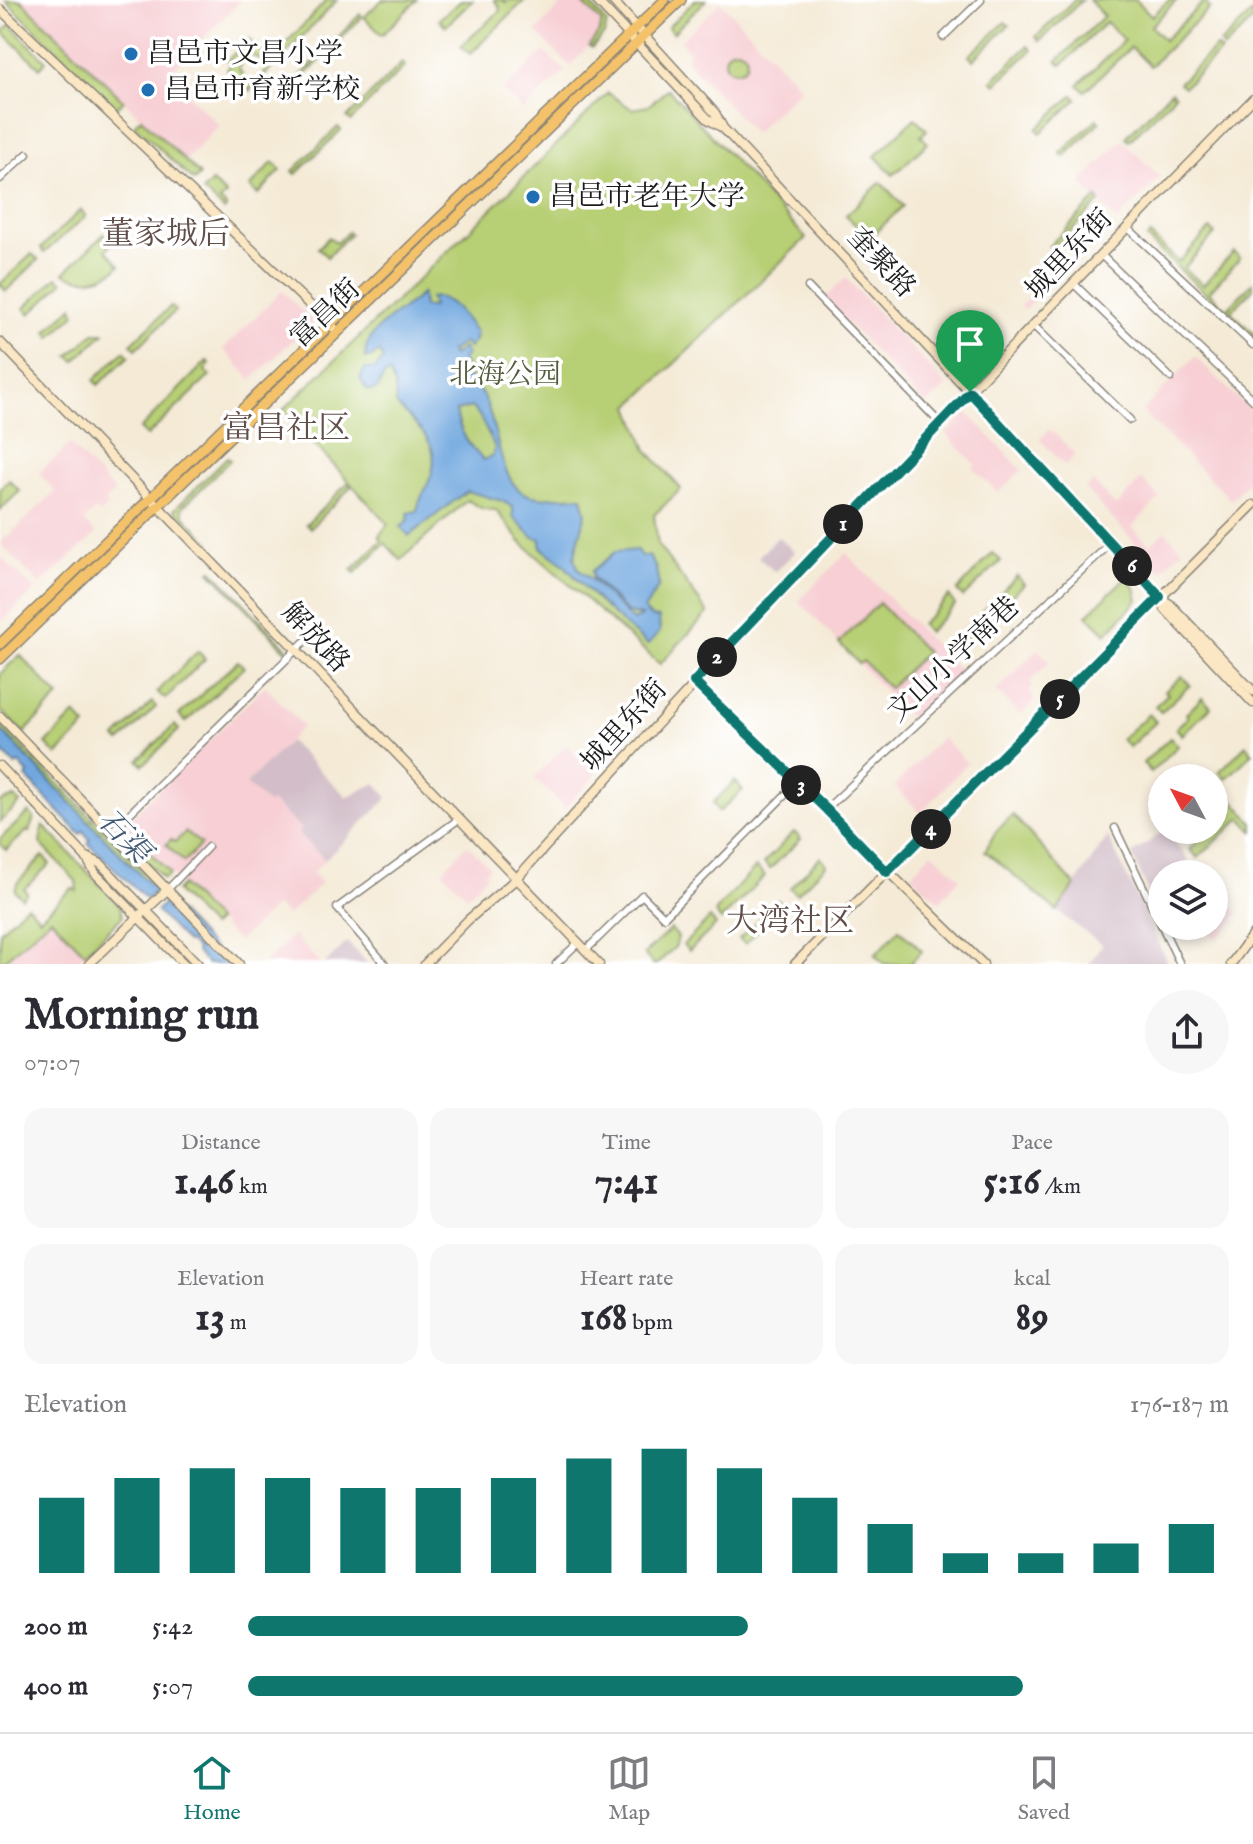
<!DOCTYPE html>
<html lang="en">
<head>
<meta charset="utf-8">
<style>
  body { margin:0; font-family:"IM FELL English","Noto Serif SC",serif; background:#f7f7f7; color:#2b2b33; height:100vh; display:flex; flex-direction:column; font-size:30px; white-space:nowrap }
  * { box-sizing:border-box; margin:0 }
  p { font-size:26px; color:#7c7c81 }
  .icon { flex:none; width:44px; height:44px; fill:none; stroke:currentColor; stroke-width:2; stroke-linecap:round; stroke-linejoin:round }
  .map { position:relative; height:964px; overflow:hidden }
  .side { display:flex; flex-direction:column; background:#fff; flex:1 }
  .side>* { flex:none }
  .needle { width:52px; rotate:311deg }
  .controls { position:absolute; left:1148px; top:764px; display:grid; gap:16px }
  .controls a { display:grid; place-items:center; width:80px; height:80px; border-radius:50%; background:#fff; box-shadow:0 4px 12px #0003; font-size:40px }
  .pin { position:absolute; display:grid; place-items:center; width:68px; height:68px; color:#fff; margin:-82px -34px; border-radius:50% 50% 50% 0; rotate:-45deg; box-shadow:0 0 8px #0007 }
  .pin .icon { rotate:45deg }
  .km { position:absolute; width:40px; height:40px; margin:-20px; border-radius:50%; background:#222; color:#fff; font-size:22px; line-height:40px; text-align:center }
  .round { display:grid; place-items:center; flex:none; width:84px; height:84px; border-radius:42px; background:#f7f7f7 }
  .overview { display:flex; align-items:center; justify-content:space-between; height:136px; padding:0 24px }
  h1 { font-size:44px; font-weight:800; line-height:60px }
  .stats { display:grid; grid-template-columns:repeat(3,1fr); gap:12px; height:136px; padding:8px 24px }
  .stats div { display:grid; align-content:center; border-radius:20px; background:#f7f7f7; text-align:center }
  .stats b { font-size:40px; font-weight:800 }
  .stats small { font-size:22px; font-weight:400 }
  .stats p { font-size:22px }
  .chart { height:224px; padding:16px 24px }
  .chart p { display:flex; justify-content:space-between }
  .chart svg { width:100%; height:144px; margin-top:8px; stroke:#0f766e; stroke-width:6 }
  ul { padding:0 24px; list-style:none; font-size:26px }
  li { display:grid; grid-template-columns:128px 96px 1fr; align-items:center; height:60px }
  li i { height:20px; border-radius:10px; background:#0f766e }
  .tabs { display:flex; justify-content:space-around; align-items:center; height:112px; border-top:2px solid #e1e1e2; background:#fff; font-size:22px; color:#7c7c81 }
  .tabs a { display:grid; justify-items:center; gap:4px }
  .tabs .selected { color:#0f766e }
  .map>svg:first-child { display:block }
</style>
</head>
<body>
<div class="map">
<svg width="1253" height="964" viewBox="0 0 1253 964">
  <rect width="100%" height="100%" fill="#fff"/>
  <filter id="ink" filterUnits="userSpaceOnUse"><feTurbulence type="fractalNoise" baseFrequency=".0125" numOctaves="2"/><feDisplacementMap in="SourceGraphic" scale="16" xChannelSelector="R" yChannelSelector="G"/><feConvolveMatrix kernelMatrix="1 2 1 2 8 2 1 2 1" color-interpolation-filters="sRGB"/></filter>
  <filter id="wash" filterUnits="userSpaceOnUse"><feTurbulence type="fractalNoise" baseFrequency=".006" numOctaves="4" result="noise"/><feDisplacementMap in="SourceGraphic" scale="32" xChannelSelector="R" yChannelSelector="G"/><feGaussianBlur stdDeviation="1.8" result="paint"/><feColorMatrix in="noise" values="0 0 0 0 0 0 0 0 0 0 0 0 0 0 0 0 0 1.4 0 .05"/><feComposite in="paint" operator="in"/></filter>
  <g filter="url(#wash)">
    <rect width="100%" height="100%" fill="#f4ead6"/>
    <!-- built -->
    <path fill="#f7cfd4" d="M21,0H241L168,75L219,125L185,161Z
      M566,0H579L602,22L596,38L570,66L536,32Z
      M721,2L801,88L754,133L687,61L689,51L680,41Z
      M544,51L565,71L523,111L503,91Z
      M1122,140L1160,177L1117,221L1081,183Z
      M1057,268L1061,273L1024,310L1020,306Z
      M846,278L947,386L926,405L824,299Z
      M282,291L311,320L310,323L252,380L223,349Z
      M1195,357L1253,413V421L1247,427L1253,433V477L1231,500L1142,411Z
      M967,413L1022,470L998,493L973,468L976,465L946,434Z
      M1050,429L1076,455L1065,465L1039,439Z
      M70,444L115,492L105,502L108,505L100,514L95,510L84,521L96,534L40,585L0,543L55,492L39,473Z
      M1142,479L1160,498L1132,527L1150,545L1165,531L1183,549L1161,571L1085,489L1093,482L1116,506Z
      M846,553L962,674L912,720L799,601Z
      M0,556L35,590L0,623Z
      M1038,649L1050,662L1030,682L1033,686L1029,691L1035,701L1021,715L996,691Z
      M265,686L303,726L246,784L269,804L271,801L302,830L299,834L325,860L312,873L321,883L287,916L276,905L238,942L123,825Z
      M942,737L967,763L921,813L894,786Z
      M566,745L596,774L565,808L534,778Z
      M467,845L490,867L485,873L487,875L467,896L442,871Z
      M932,852L960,878L939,902L911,875Z
      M1223,898L1239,913L1217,939L1205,926H1214V907Z
      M51,918L85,953L74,964H16L10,958Z
      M293,935L321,964H262Z"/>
    <!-- industrial -->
    <path fill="#d2bdc8" d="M778,537L795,552L775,572L758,557Z
      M289,741L347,797L376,783L388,798L325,860L298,834L301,829L272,802L268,804L246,784Z
      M1165,830L1189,860L1173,874H1162V883L1149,894L1132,854Z
      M1108,836L1168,964H1089L1102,945L1057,911Z
      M347,942L368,964H325Z"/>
    <!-- green -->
    <path fill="#b7cf74" stroke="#6a7648" stroke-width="2" fill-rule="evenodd" d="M5,0H21L124,101L116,108Z
      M327,0H337L280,60L275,55Z
      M382,0H417L382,35L364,17Z
      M462,0H473L446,26L439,19Z
      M494,0H503L506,3L509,0H525L470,54L461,46L499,12L500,7Z
      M579,0H586L607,22L605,33L592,48L589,46L599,32L602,22Z
      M695,0H706L673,33L668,27Z
      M1074,0H1082L1040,41L1036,37Z
      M1089,0H1136L1152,16L1169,0H1177L1151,26L1164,40L1204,2L1210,8L1150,66L1131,47L1085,91L1078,85L1124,40L1106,22L1062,65L1057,61L1104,16Z
      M1253,12V20L1224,48L1220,44Z
      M360,14L362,17L301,80L299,78Z
      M1005,22L1009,25L973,60L969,56Z
      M10,25L46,61L40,68L3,32Z
      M248,39L275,65L249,91L227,69L231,64L227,61ZM251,55L262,60C269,73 260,83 246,80L239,69L241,61Z
      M1028,46L1032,50L996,84L992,81Z
      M1216,47L1221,51L1184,87L1179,83Z
      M725 60a11 11 0 1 1 22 0a11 11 0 1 1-22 0Z
      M402,63L405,66L351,121L347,118Z
      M668,89L806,238L630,406L647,450L681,489L654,515L658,545L708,613L660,664L521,542L496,510L483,509L467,500L401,560L385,543L355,573L352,570L382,540L379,536L388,524L283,410L503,198L608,93L632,109L648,106Z
      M1171,91L1175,95L1129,141L1126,137Z
      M1073,95L1077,99L1041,133L1037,129Z
      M141,118L200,175L194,181L134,125Z
      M915,118L927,130L921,136L928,143L893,175L875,156Z
      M1097,119L1100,122L1064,157L1061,153Z
      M338,127L341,130L296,174L293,171Z
      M273,162L281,170L258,195L250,187Z
      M212,182L226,195L220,201L227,207L224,210L203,191Z
      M881,182L903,206L869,239L846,215Z
      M1097,198L1100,202L1053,249L1049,246Z
      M81,210L86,216L44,253L41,248Z
      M1210,229L1215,234L1184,268L1203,285L1234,252L1240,258L1209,292L1227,309L1253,282V289L1231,312L1253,332V338L1147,239L1150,235L1179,262Z
      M348,232L350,234L327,257L318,248L329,237L336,243Z
      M104,234L112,243L106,250L120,265C106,280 82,284 64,273Z
      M32,254L38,260L6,291L0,284Z
      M57,277L63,282L30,314L24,308Z
      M73,306L75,314L51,337L47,331Z
      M171,306L175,311L136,349L131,344Z
      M94,333H104L75,361L69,356Z
      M124,351L129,356L98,385L94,380Z
      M207,361L210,364L205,370L210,376L147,436L140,429Z
      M227,457L230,460L182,508L184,516L210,543L208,545L174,510Z
      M9,480L20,491L0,510V489Z
      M348,483L351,487L310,528L306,525Z
      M993,553L1001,561L963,597L957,591Z
      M212,570L291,652L290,655L210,571Z
      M1017,576L1024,584L987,620L980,614Z
      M1125,578L1135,587L1138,600L1106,634L1087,615Z
      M949,596L955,605L928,632L921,625Z
      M879,603L926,652L889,688L863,661L859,664L839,643Z
      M974,620L980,629L954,656L946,649Z
      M198,651L205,659L165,699L157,692Z
      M20,655L59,697L24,733L0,710V674Z
      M238,661L244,667L186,722L179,715Z
      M1182,676L1190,685L1161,712L1155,706L1168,694L1165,691Z
      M1202,698L1211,707L1182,735L1176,728L1188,717L1186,714Z
      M152,702L156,707L120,742L116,738Z
      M75,714L86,726L57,755L46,744Z
      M1149,714L1156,722L1129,747L1121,739Z
      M0,723L158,886L155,890L0,729Z
      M175,725L179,730L143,765L138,760Z
      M1170,738L1178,746L1151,772L1143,763Z
      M1246,745L1253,753L1226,779L1219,772Z
      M1214,779L1253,822V831L1241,818L1198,858L1190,849L1210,830H1214V826L1225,816L1214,803Z
      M735,781L743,790L719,812L713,803Z
      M15,797L20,803L0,822V802Z
      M29,812L34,818L29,832L27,831L6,850L0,844V839Z
      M1013,815L1075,885L1057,911L985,851L996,831Z
      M43,825L120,906L122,917L85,953L51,918L0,964V931L27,905L40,918L72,888L77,891L76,881L40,843Z
      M123,825L170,873L164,879L117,832Z
      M186,832L201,844L184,862L166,845L171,839L175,842Z
      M794,832L801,839L770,869L764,863Z
      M43,856L50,864L24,889L27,893L22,898L15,891L17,883Z
      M820,857L827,864L797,894L790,888Z
      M756,867L765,876L721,920L715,913L718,908Z
      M182,885L217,921L211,927L176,891Z
      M778,900L783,905L745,944L739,939Z
      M710,918L716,925L689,951L683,945Z
      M671,929L678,937L676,946L657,964H653L644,954Z
      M899,929L922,951L910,964H884L875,955Z"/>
    <!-- water -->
    <path fill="#71a7df" stroke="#46627e" stroke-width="2" fill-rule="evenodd" d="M422,293L423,307H433L430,298C448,292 466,319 476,333L475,340L469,348L464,343L450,352L453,356L463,348L467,355L462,358L470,377L468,378L473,386C498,395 493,481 526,494C542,501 564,495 582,497L586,513L574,558L579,570L591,579L633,621L641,616L628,613L593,578L592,571L615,552L637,550L641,556H649L656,568L659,586L644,610L651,617L659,618L660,632L648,645C618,621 591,595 565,566C558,559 549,555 541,547V539L533,537L513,517V507L502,501L467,491L409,536L401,527L409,519L408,513L417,511C419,498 425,492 429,481C445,443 418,430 396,404L395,386L389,373L383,377L378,389L371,391L366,389L360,378L365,369H375L382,361V356L378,352L372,357L365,358C364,326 405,312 422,293ZM471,407L479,415L495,448L493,455L484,460C469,447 459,431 456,411Z
      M0,729L155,890L147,900L88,843L90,840L83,831L80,834L26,777L28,773L19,763L15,765L0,749Z
      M167,900L228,964H207L196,952L197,950L189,942L187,943L156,911Z"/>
  </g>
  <g filter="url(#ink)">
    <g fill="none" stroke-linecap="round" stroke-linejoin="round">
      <!-- street casing -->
      <g stroke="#888379" stroke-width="9">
        <path id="street" d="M943,37L981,0
          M0,179L27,154
          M1127,227L1253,345
          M1101,255L1253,400
          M1073,283L1171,378
          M808,287L940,423
          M1034,326L1130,420
          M826,809L1111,543
          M1115,828L1180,964
          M112,831L304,642
          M168,889L208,847
          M586,950L642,895L664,917L798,782
          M385,964L337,908L459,819
          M556,964L579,942"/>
      </g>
      <!-- secondary casing -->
      <g stroke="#888379" stroke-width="11">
        <path id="secondary" d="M596,0L708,119L723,128L1111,543L1160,597L1165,609L1253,703
          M612,0L715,113L723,128
          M0,9L335,329
          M0,342L599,964
          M1160,598L1170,604L1253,691
          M694,682L983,964
          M0,716L239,964
          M0,766L86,857L95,873L184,964
          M87,857L101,864L198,964
          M89,964L168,889
          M425,964L468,920L516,879C756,614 1002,354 1253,99
          M795,964L1253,505
          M1231,964L1253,934"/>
      </g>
      <!-- primary casing -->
      <g stroke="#888379" stroke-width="12">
        <path id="primary" d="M0,644L665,0
          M0,659L681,0"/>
      </g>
      <!-- street -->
      <use href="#street" stroke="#fff" stroke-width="6"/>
      <!-- secondary -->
      <use href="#secondary" stroke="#fbe7c3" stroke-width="8"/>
      <!-- primary -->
      <use href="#primary" stroke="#f4c26a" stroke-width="9"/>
    </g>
  </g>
  <g fill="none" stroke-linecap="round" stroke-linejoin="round" filter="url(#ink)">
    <!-- route casing -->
    <g stroke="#fff" stroke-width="16">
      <path id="route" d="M970,392L1160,597L887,872L826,809L694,682Z"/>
    </g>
    <!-- route -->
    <use href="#route" stroke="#0f766e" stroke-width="10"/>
  </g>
  <!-- markers -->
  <g fill="#1f6fb2" stroke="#fff" stroke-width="3">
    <circle cx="131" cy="54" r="8"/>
    <circle cx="148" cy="90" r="8"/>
    <circle cx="533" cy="197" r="8"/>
  </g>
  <g text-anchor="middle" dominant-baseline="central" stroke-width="7" stroke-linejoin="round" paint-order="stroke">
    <!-- poi labels -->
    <g font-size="28" fill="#1c1c1c" stroke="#fff" text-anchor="start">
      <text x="147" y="54">昌邑市文昌小学</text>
      <text x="164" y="90">昌邑市育新学校</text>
      <text x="549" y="197">昌邑市老年大学</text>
    </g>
    <!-- street labels -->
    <g font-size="28" fill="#1c1c1c" stroke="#fff">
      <text transform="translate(1070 255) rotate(-47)">城里东街</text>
      <text transform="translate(881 263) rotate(47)">奎聚路</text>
      <text transform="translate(326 314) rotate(-44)">富昌街</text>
      <text transform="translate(315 638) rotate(47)">解放路</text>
      <text transform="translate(954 660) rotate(-43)">文山小学南巷</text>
      <text transform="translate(625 726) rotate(-48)">城里东街</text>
    </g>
    <!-- park labels -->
    <g font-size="28" fill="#525b3b" stroke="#fff">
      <text x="505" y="375">北海公园</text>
    </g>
    <!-- water labels -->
    <g font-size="30" font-style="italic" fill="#425b74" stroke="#fff">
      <text transform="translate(123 837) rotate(46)">石渠</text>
    </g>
    <!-- quarter labels -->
    <g font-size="32" fill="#614f4a" stroke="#fff">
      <text x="166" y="235">董家城后</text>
      <text x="286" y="429">富昌社区</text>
      <text x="790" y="922">大湾社区</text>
    </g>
  </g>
</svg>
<div class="controls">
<a><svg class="needle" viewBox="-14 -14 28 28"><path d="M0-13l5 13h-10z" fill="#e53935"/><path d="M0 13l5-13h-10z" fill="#7c7c81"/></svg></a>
<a><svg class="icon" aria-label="layers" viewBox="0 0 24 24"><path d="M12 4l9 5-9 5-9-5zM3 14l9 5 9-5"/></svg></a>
</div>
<div class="pin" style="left:970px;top:392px;background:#1e9e55"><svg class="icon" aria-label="arrive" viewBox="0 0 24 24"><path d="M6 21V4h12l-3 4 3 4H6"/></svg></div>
<b class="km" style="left:843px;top:524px">1</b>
<b class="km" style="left:717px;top:657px">2</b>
<b class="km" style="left:801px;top:785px">3</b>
<b class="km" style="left:931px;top:829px">4</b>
<b class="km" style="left:1060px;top:699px">5</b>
<b class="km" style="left:1132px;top:566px">6</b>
</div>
<section class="side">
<div class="overview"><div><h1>Morning run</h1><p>07:07</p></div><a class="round"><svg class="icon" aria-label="share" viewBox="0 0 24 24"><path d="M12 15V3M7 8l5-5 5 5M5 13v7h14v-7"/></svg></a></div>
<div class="stats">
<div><p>Distance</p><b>1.46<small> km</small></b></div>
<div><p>Time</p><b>7:41</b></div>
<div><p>Pace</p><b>5:16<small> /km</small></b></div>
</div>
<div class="stats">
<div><p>Elevation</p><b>13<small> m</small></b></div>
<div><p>Heart rate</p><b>168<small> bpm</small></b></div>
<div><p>kcal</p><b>89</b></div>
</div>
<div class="chart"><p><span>Elevation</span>176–187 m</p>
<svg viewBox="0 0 160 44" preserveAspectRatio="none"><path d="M5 44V21M15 44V15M25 44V12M35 44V15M45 44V18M55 44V18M65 44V15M75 44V9M85 44V6M95 44V12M105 44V21M115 44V29M125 44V38M135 44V38M145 44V35M155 44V29"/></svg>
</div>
<ul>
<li><b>200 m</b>5:42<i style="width:51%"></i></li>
<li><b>400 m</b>5:07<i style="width:79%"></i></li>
</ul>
</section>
<nav class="tabs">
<a class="selected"><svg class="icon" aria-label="home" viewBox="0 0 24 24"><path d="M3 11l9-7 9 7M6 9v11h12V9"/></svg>Home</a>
<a><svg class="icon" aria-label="map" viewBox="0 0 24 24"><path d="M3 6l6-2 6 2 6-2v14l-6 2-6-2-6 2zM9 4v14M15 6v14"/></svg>Map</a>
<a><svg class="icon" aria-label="saved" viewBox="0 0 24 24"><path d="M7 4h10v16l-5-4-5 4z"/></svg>Saved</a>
</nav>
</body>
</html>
